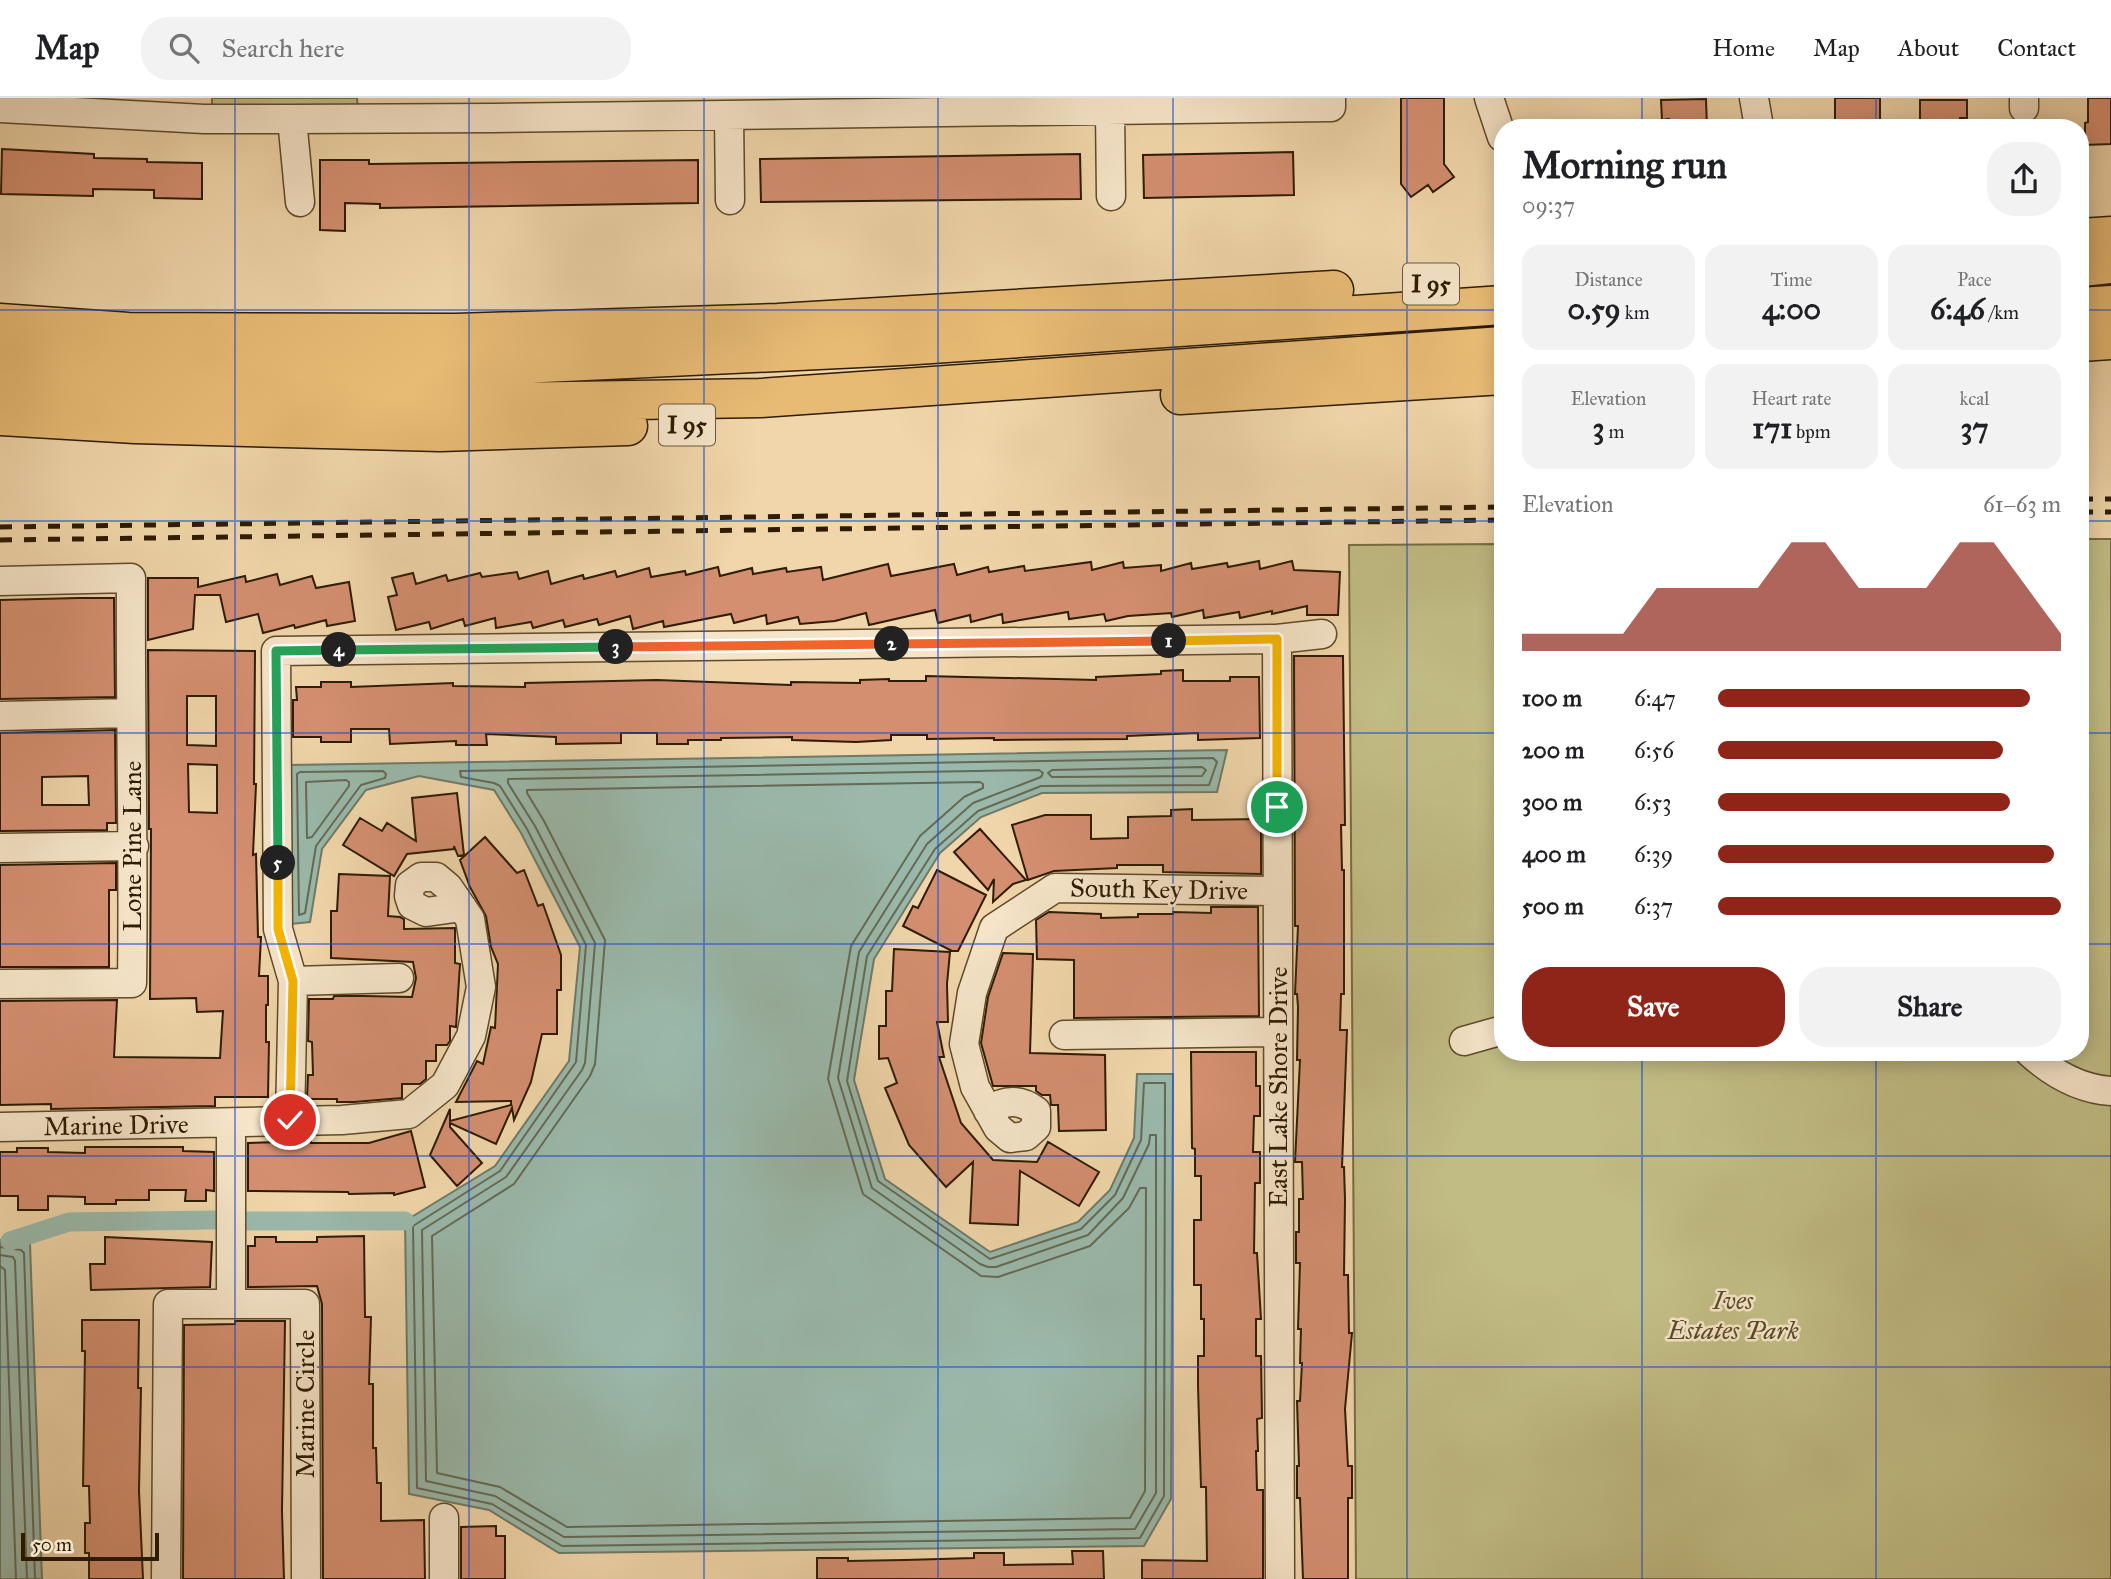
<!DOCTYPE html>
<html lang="en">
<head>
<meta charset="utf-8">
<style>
  body { margin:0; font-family:"IM FELL Great Primer",serif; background:#f2f2f2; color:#202124; height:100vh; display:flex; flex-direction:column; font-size:26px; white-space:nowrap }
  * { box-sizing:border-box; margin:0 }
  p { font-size:23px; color:#757577 }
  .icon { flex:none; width:38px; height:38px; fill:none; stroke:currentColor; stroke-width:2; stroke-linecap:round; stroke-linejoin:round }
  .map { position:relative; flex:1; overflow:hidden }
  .sheet { position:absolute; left:1494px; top:21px; width:595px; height:942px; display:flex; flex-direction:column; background:#fff; border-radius:28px; box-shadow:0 4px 18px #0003 }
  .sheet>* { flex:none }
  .scale { position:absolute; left:21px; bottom:18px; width:138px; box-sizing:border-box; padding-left:7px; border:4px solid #2e1b00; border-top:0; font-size:19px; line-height:24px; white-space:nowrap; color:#2e1b00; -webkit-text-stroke:5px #f5e4c8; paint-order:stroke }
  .pin { position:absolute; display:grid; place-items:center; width:60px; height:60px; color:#fff; margin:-30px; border:4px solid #fff; border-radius:50%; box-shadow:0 2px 7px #0007 }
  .km { position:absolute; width:35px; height:35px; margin:-18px; border-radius:50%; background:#222; color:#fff; font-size:19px; line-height:35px; text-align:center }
  .round { display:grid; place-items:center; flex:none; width:74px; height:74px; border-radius:28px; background:#f2f2f2 }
  .headline { display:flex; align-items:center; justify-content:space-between; height:119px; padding:0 28px }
  h1 { font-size:38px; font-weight:700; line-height:52px }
  .figures { display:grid; grid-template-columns:repeat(3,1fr); gap:10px; height:119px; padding:7px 28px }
  .figures div { display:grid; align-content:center; border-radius:18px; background:#f2f2f2; text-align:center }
  .figures b { font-size:30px; font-weight:700 }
  .figures small { font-size:19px; font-weight:400 }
  .figures p { font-size:19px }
  .chart { height:196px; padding:14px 28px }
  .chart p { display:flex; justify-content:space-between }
  .chart svg { width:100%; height:126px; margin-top:7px; fill:#8f2418; opacity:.7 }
  .primary-button { display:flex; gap:14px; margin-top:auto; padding:14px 28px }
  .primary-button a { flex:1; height:80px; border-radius:28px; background:#8f2418; color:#fff; font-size:28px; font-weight:700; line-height:80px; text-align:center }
  .primary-button a+a { background:#f2f2f2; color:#202124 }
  ul { padding:0 28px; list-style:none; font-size:23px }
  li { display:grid; grid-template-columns:112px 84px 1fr; align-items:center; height:52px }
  li i { height:18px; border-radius:9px; background:#8f2418 }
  header { display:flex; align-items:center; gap:42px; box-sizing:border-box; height:98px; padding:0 35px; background:#fff; border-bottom:2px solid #e0e0e0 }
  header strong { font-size:33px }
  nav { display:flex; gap:38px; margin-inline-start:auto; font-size:24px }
  .search { width:490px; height:63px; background:#f2f2f2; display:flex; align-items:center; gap:18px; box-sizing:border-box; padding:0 24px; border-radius:28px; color:#757577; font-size:26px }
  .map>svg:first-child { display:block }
</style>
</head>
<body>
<header>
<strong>Map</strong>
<div class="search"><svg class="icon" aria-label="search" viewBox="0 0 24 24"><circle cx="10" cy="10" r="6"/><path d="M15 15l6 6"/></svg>Search here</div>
<nav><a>Home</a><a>Map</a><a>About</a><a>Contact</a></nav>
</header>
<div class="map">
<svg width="2111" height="1481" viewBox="0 0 2111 1481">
  <rect width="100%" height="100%" fill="#f0d6aa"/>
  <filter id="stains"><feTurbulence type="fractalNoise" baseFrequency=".00286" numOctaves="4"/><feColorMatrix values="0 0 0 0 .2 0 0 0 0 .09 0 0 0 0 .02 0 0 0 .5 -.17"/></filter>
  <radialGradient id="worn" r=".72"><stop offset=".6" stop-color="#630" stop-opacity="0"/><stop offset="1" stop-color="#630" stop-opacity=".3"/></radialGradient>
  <!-- green -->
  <path fill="#c1bc84" stroke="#786c42" stroke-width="2" d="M212,0H357L358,12L212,10Z
    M2081,441H2111V1481H1356L1349,447L1503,446V954H2081Z"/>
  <!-- water -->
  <path fill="#9ab9ab" stroke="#6f7a67" stroke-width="2" d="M1227,652L1217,694L1042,695L981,719L940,755L874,861L854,982L885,1081L990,1154L1078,1124L1110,1092L1134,1040L1137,976H1173L1171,1401L1144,1448L559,1455L489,1412L409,1396L405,1123L495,1068L569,963L580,849L521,735L494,692L419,678L366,692L322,751L310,824L291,826L289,667Z
    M0,1142L30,1146L42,1481H0Z"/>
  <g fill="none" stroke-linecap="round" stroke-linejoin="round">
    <!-- shore -->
    <path stroke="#646a56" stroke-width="2" d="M1213,660L1217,664L1209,687L1041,688L978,713L935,751L867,858L847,983L878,1083L990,1161L1081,1131L1115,1097L1141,1042L1144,985H1165L1164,1398L1140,1440L562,1448L492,1406L417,1390L413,1128L500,1073L576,964L586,847L527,731L500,688L494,685L461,679L460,673Z
      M1202,669L1206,672L1202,678L1052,679L1048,675L1052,672Z
      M1039,672L1043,675L1041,679L973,705L927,746L859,854L838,980L872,1090L980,1166L988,1169H996L1088,1137L1123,1100L1149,1046L1150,1037H1156V1395L1135,1431L564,1439L495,1398L426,1383L422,1132L506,1079L582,972L585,965L595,845L535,728L508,685V681Z
      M383,673L386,676L385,680L361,687L316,748L305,815L299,817L297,676L300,674Z
      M346,682L349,684V688L312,739L307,740L306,684Z
      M980,684L983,686V690L964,699L920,738L851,848L828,981L863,1096L981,1178L998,1179L1090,1148L1129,1110L1140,1090H1146L1145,1393L1130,1420L567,1429L500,1389L437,1375L432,1138L514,1086L590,978L595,966L605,842L544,723L527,695V692Z
      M0,1149L21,1152L24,1155L35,1481
      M0,1157L13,1159L15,1163L27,1481
      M0,1168L5,1172L16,1481"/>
    <!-- canal -->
    <path stroke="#9ab9ab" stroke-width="19" d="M245,1123H405
      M10,1143L69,1124L215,1122"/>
  </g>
  <!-- building -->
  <path fill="#d48f70" stroke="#2e1b00" stroke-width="2" fill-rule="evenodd" d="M1401,0H1444V66L1454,79L1433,94L1428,87L1411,99L1401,86Z
    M1835,0H1880V30H1835Z
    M2088,0H2111V46L2085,47V25L2088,24Z
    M1706,1L1707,30H1669V21L1662,22L1661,2Z
    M1920,2H1967V20H1960V30H1931V22L1920,23Z
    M2,51L94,56V60L147,61V64L202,65V101L154,100V92L93,91V98L1,96Z
    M1293,54L1294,97L1144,100L1143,57Z
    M1080,56L1081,101L761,104L760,61Z
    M320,62H369V66L698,62V105L380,110V106L345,105V133L320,132Z
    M1259,463L1260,471L1292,463L1294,472L1340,474L1338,517H1307V508L1272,516V513L1240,520L1239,514L1204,520L1203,512L1172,519L1171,515L1128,518L1106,523L1104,516L1069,521L1068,514L1003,525L1002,516L971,524L970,517L938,525L935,512L869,527L866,515L835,523L800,526L798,519L767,526L766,517L734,525L731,516L664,529L663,523L633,531L630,518L599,527L597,521L565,529L563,522L533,530L531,524L496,530L495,520L465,528L463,521L431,531L429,524L396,532L388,499L397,497L392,480L413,475L416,486L446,477L448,483L480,475L482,479L517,474L519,481L548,473L551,486L583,477L584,481L615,473L617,479L649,470L651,479L685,473L686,477L718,469L720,478L752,470L753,476L786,470L787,474L821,469L823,482L888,466L891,478L954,466L957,477L988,469L989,474L1024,468L1025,473L1091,464L1092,472L1123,464L1124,470L1161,467V473L1191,465L1192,471L1227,465L1228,469Z
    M277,476L280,487L312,478L316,490L349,484L355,523L327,528L326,522L295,530L294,527L263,535L258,516L226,524L220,497H195L193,531L148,542V480H198V489L245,478L246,484Z
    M78,500H114L115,599L0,601V502Z
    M148,552L255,553L254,686H256L253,757L256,756L258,839H261L259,878H268V907H266V944H269L268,999H215V1008L51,1011V1006L0,1007V903L117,902L114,959L220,960L223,913L197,914L196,900L150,901L151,731H149ZM187,598H216V648L187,647ZM188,666L217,667V715L189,714Z
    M1294,558H1343L1345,727H1341L1342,772H1344V896H1341L1340,932H1347L1342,1069H1344L1345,1101L1344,1177H1348L1349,1235H1352L1345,1311L1348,1368H1352V1400H1348V1481H1303L1300,1400H1297V1368H1299L1297,1303H1300L1302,1265H1300L1301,1231H1298L1300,1165H1296V1134H1299V1101H1303L1302,1064H1295L1300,962H1297L1298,909L1297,896H1295L1298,828H1295Z
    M1183,572V583H1230V579H1259L1260,640L1198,642V635L1127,638V641L994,642V640L927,641V637H891V642L856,644L792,642V639L721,640V642H688V646H657V635H621V645L556,646V639L486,636L487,647H456V643L390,646L389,631H351V644H321V639H293V602H297L296,589H321V584H351V589L453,585V588L525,589V585L657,582L791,587V584L860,585V582L889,581V583H926V578L1096,582V579L1161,576V573Z
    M115,632L116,725H107V732L0,733V635ZM88,678L89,707H42V679Z
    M457,695L464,757L458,758L454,748V751L407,756L394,778L343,747L360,720L382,733L387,725L416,743L412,700Z
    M1192,711V722L1261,721V776L1163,774V767H1117V770L1054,773L1028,782L1012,727L1045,717H1091V741L1128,740V719L1171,718V712Z
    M980,731L1026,782L1013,786L993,804L994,781L988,792L954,754Z
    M485,739L517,775L524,772L538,808L543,806L561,857V892H557V936H542L531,984L514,1022L512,1010L496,1046L450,1025V1029L482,1065L457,1088L430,1057L450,1011V1023L511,1007V1003L456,1004L477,963L483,966L491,929L495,930L498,866L491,849L486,818L470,789L460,762Z
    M116,765V792H109V869H0V767Z
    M937,772L986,797L958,853H952L903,828L913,808L918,810Z
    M339,776L390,778L388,818L400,819L404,821V831L455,830V865L460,866L456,929L450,928V943L447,947H436V963H426V981L420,986H402V1000L354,1004H337V1001H307L308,977H313L312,944L308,943L309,901H333L334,898H363L412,899L416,880L413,864L331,860V813H337Z
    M1211,809H1258L1259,918L1074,920V862L1037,861L1036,822L1049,814L1101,816V820L1138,819V816H1173V814L1211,815Z
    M894,851L950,854L947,886L948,924H937L944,959H939L961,1025L993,1062L1037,1064L1048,1044L1099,1074L1079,1108L1020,1073L1018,1127L970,1125L973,1064L946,1089L909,1047L885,990L897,985L888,960L879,961V928H886V893H892Z
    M1003,855L1033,856L1030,955L1105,957L1106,1032L1059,1033L1058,1007H1051L1050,997H1042L1036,993V988H993L981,945L988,899Z
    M1191,954H1256V988H1260V1018H1254L1253,1054H1260V1085H1255L1254,1155H1257L1261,1221H1256V1258H1261L1262,1320L1257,1321L1258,1353H1256L1257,1392H1263V1481H1142V1462L1207,1463L1206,1389H1201L1198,1288V1258H1204V1221H1201V1187H1194V1122H1201V1078H1195V1051L1192,1050Z
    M411,1033L425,1089L394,1097V1095L349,1096L348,1094L248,1093V1045L281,1044V1040L311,1039V1045H369Z
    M85,1049H183V1053L214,1054V1093L206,1092V1103H185L186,1092H149V1102H116V1106H85V1099L48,1098V1112H18V1098H0V1054H17V1050H48V1054L85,1055Z
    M364,1138L365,1219H371L369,1286H373V1350H376L377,1385H381V1423L424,1422L425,1481H323L322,1206L317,1188L248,1189V1148H255V1139H276V1144H317V1139Z
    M105,1139L212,1144L210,1189L91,1192L90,1166H105Z
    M82,1222H139L138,1290H141L139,1393L143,1481H89V1455H85V1425H90L89,1388H83L85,1253H82Z
    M235,1223H285L282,1413L284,1481H183L184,1227L235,1226Z
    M496,1428V1438H505V1481H461V1429Z
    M1072,1453H1103L1104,1481H817V1460H848V1463L905,1462L974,1460V1455H1004V1467L1073,1466Z"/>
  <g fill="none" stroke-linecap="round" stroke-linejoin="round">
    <!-- minor casing -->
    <g stroke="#5e4a2a" stroke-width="31">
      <path id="minor" d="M1489,0L1502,39
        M1754,0L1758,23
        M2024,0V10
        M0,10L204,21H292L493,20L1331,9V0
        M1110,12L1111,98
        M729,17L730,102
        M292,21L300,104
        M0,483L131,480C130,615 134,750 132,885L0,886
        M0,618L130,615
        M0,750L134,748
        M293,883L399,880
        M1064,937L1278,934
        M1464,943L1503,932
        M2029,954C2052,975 2079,991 2111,993
        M988,1013C1005,1001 1020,1001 1036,1013V1029L1026,1038L1010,1040L998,1030L975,989L964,946L972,895L994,830L1055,790L1277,793
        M290,1022L293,883L278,831L276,553L1277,541
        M231,1026V1206
        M0,1029L342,1022L409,1016L445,987L471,938L481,889L470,821L448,789L436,779H421L410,787L409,798L412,807L426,814L462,809
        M166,1481L168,1206H305L306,1481
        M444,1481V1420
        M1280,1481L1277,541L1322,536"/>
    </g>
    <!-- highway casing -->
    <g stroke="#2e1b00" stroke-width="41">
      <path id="highway" d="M2081,140L2111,138
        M2081,169L2111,166
        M2081,209L2111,207
        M0,225L128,234L456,235L778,225L1334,192
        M2081,244L2111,242
        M0,259L124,266L416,271L902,248L1503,207
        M0,290L374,306L760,300L1503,248
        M1180,297L1503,277
        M0,318L135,326L440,334L628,328"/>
    </g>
    <!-- minor -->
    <use href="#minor" stroke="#f5e4c8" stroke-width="28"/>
    <!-- highway -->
    <use href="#highway" stroke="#e8bb75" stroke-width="38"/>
    <!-- rail -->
    <path stroke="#2e1b00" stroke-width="5" stroke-dasharray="12 12" stroke-linecap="butt" d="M2081,401H2111
      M2081,414H2111
      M0,429L1503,409
      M0,442L1503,422"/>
  </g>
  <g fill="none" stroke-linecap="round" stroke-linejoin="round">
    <!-- split-1 casing -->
    <g stroke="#fff" stroke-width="14">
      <path id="split-1" d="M1169,543L1277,541V709"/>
    </g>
    <!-- split-2 casing -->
    <g stroke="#fff" stroke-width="14">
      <path id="split-2" d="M892,546L1169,543"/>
    </g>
    <!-- split-3 casing -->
    <g stroke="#fff" stroke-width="14">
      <path id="split-3" d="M616,549L892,546"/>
    </g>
    <!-- split-4 casing -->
    <g stroke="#fff" stroke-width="14">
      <path id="split-4" d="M339,552L616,549"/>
    </g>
    <!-- split-5 casing -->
    <g stroke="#fff" stroke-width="14">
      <path id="split-5" d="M278,765L276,553L339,552"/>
    </g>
    <!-- split-6 casing -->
    <g stroke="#fff" stroke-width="14">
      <path id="split-6" d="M278,765V831L293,883L290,1022"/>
    </g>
    <!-- split-1 -->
    <use href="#split-1" stroke="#f5b400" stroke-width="9"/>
    <!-- split-2 -->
    <use href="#split-2" stroke="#f0652b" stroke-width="9"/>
    <!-- split-3 -->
    <use href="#split-3" stroke="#f0652b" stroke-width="9"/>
    <!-- split-4 -->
    <use href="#split-4" stroke="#22a559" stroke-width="9"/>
    <!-- split-5 -->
    <use href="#split-5" stroke="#22a559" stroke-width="9"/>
    <!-- split-6 -->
    <use href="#split-6" stroke="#f5b400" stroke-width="9"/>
  </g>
  <!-- grid -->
  <path fill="none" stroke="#1d4ed8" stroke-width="2" stroke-opacity="0.55" d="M235,0V1481M469,0V1481M704,0V1481M938,0V1481M1173,0V1481M1407,0V1481M1642,0V30M1876,0V30M0,212H1503M2081,212H2111M0,423H1503M2081,423H2111M0,635H1503M2081,635H2111M0,846H1503M2081,846H2111M1642,954V1481M1876,954V1481M0,1058H2111M0,1269H2111"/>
  <g text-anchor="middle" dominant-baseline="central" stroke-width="5" stroke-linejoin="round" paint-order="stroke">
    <!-- shield labels -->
    <g fill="#f5e4c8" stroke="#6a573c" stroke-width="2">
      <rect x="1403" y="165.5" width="56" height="41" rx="5"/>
      <rect x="659" y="306.5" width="56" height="41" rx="5"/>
    </g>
    <g font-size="24" font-weight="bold" fill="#2e1b00">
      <text x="1431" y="186">I 95</text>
      <text x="687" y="327">I 95</text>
    </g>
    <!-- street labels -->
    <g font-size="26" fill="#2e1b00" stroke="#f5e4c8">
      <text transform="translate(132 748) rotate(-90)">Lone Pine Lane</text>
      <text transform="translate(1159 791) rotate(1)">South Key Drive</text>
      <text transform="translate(1278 989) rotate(-90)">East Lake Shore Drive</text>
      <text transform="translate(116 1027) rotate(-1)">Marine Drive</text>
      <text transform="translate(305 1306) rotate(-90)">Marine Circle</text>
    </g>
    <!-- park labels -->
    <g font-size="26" font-style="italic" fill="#5a4b28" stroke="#f5e4c8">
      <text x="1733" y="1202">Ives<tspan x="1733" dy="30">Estates Park</tspan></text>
    </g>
  </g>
  <rect width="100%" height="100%" filter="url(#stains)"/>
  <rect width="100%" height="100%" fill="url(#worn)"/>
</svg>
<div class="scale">50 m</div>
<div class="pin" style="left:1277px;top:709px;background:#1e9e55"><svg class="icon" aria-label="arrive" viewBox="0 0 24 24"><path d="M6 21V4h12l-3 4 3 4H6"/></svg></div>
<div class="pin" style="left:290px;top:1022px;background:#d93025"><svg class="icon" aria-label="check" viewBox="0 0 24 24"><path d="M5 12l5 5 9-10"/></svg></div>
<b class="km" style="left:1169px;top:543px">1</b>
<b class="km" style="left:892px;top:546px">2</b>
<b class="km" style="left:616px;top:549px">3</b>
<b class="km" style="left:339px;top:552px">4</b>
<b class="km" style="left:278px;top:765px">5</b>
<section class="sheet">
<div class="headline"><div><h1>Morning run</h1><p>09:37</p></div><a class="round"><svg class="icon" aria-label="share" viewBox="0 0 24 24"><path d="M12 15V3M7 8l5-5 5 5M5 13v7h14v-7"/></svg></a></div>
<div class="figures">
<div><p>Distance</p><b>0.59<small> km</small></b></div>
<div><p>Time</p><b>4:00</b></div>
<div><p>Pace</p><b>6:46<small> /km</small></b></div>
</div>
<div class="figures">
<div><p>Elevation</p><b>3<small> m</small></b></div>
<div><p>Heart rate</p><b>171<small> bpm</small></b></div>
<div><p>kcal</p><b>37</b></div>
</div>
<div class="chart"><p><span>Elevation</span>61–63 m</p>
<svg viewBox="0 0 160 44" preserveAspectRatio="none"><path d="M0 44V38L10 38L20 38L30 38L40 22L50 22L60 22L70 22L80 6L90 6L100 22L110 22L120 22L130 6L140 6L150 22L160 38V44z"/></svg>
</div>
<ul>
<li><b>100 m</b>6:47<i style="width:91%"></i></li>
<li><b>200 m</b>6:56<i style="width:83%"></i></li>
<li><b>300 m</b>6:53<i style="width:85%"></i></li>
<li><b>400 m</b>6:39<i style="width:98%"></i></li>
<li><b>500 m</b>6:37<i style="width:100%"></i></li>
</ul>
<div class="primary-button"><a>Save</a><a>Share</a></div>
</section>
</div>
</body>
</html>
